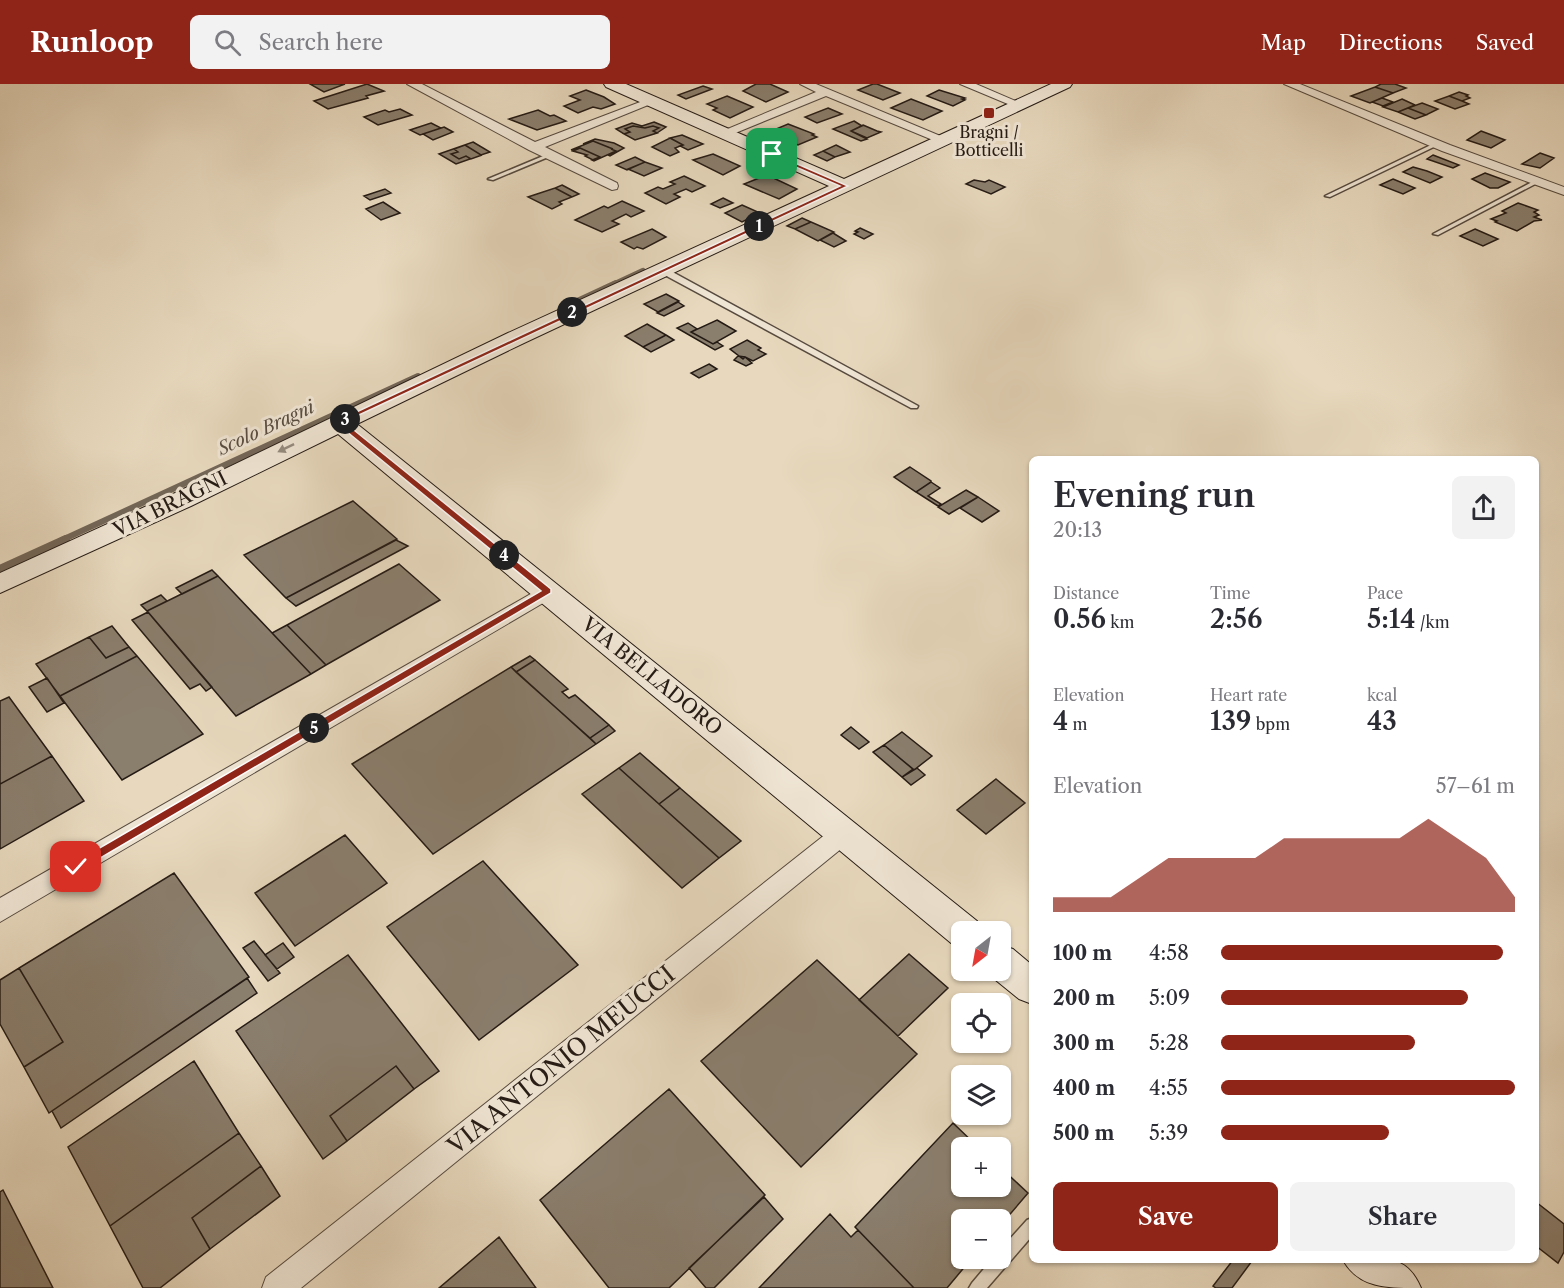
<!DOCTYPE html>
<html lang="en">
<head>
<meta charset="utf-8">
<style>
  body { margin:0; font-family:"Libre Caslon Text",serif; background:#f2f2f3; color:#2b2b33; height:100vh; display:flex; flex-direction:column; font-size:22px; white-space:nowrap }
  * { box-sizing:border-box; margin:0 }
  p { font-size:20px; color:#7c7c81 }
  .icon { flex:none; width:33px; height:33px; fill:none; stroke:currentColor; stroke-width:2; stroke-linecap:round; stroke-linejoin:round }
  .map { position:relative; flex:1; overflow:hidden }
  .panel { position:absolute; left:1029px; top:372px; width:510px; height:807px; display:flex; flex-direction:column; background:#fff; border-radius:9px; box-shadow:0 2px 4px #0004 }
  .panel>* { flex:none }
  .needle { width:39px; rotate:211deg }
  .controls { position:absolute; left:951px; top:837px; display:grid; gap:12px }
  .controls a { display:grid; place-items:center; width:60px; height:60px; border-radius:9px; background:#fff; box-shadow:0 2px 4px #0004; font-size:30px }
  .pin { position:absolute; display:grid; place-items:center; width:51px; height:51px; color:#fff; margin:-26px; border-radius:12px; box-shadow:0 3px 9px #0006 }
  .km { position:absolute; width:30px; height:30px; margin:-15px; border-radius:50%; background:#222; color:#fff; font-size:16px; line-height:30px; text-align:center }
  .round { display:grid; place-items:center; flex:none; width:63px; height:63px; border-radius:9px; background:#f2f2f3 }
  .headline { display:flex; align-items:center; justify-content:space-between; height:102px; padding:0 24px }
  h1 { font-size:33px; font-weight:600; line-height:45px }
  .metrics { display:grid; grid-template-columns:repeat(3,1fr); gap:9px; height:102px; padding:6px 24px }
  .metrics div { display:grid; align-content:center }
  .metrics b { font-size:26px; font-weight:600 }
  .metrics small { font-size:16px; font-weight:400 }
  .metrics p { font-size:16px }
  .chart { height:168px; padding:12px 24px }
  .chart p { display:flex; justify-content:space-between }
  .chart svg { width:100%; height:108px; margin-top:6px; fill:#8f2418; opacity:.7 }
  .action { display:flex; gap:12px; margin-top:auto; padding:12px 24px }
  .action a { flex:1; height:69px; border-radius:9px; background:#8f2418; color:#fff; font-size:24px; font-weight:600; line-height:69px; text-align:center }
  .action a+a { background:#f2f2f3; color:#2b2b33 }
  ul { padding:0 24px; list-style:none; font-size:20px }
  li { display:grid; grid-template-columns:96px 72px 1fr; align-items:center; height:45px }
  li i { height:15px; border-radius:8px; background:#8f2418 }
  header { display:flex; align-items:center; gap:36px; box-sizing:border-box; height:84px; padding:0 30px; background:#8f2418; color:#fff }
  header strong { font-size:28px }
  nav { display:flex; gap:33px; margin-inline-start:auto; font-size:21px }
  .search { width:420px; height:54px; background:#f2f2f3; display:flex; align-items:center; gap:15px; box-sizing:border-box; padding:0 21px; border-radius:9px; color:#7c7c81; font-size:22px }
  .map>svg:first-child { display:block }
</style>
</head>
<body>
<header>
<strong>Runloop</strong>
<div class="search"><svg class="icon" aria-label="search" viewBox="0 0 24 24"><circle cx="10" cy="10" r="6"/><path d="M15 15l6 6"/></svg>Search here</div>
<nav><a>Map</a><a>Directions</a><a>Saved</a></nav>
</header>
<div class="map">
<svg width="1564" height="1204" viewBox="0 0 1564 1204">
  <rect width="100%" height="100%" fill="#e8d9be"/>
  <filter id="stains"><feTurbulence type="fractalNoise" baseFrequency=".00333" numOctaves="4"/><feColorMatrix values="0 0 0 0 .2 0 0 0 0 .09 0 0 0 0 .02 0 0 0 .5 -.17"/></filter>
  <radialGradient id="worn" r=".72"><stop offset=".6" stop-color="#630" stop-opacity="0"/><stop offset="1" stop-color="#630" stop-opacity=".3"/></radialGradient>
  <g fill="none" stroke-linecap="round" stroke-linejoin="round">
    <!-- stream-far2 -->
    <path stroke="#726658" stroke-width="4.5" d="M613,200L643,186"/>
    <!-- stream-far1 -->
    <path stroke="#726658" stroke-width="6" d="M573,219L616,199
      M62,456L418,292"/>
    <!-- stream -->
    <path stroke="#726658" stroke-width="8" d="M0,485L66,455"/>
  </g>
  <!-- building -->
  <path fill="#8a7e6d" stroke="#251b15" stroke-width="1.5" d="M310,0H345L324,8Z
    M367,0L384,7L366,12L368,14L328,25L314,17Z
    M756,0H770L788,8L766,18L743,7Z
    M873,0H877L900,9L883,16L858,6Z
    M1381,0H1395L1406,4L1393,9L1375,3Z
    M703,2L712,5L686,15L678,11Z
    M1375,3L1393,9L1370,19L1351,12Z
    M586,6L604,13L615,20L601,25L593,23L578,29L564,22L580,16L570,12Z
    M939,6L965,14L962,15L965,16L953,22L927,12Z
    M1459,8L1468,11L1466,12L1470,14L1462,17L1449,12Z
    M727,12L753,23L730,34L713,26L717,24L707,20Z
    M1449,12L1462,17L1469,20L1455,25L1435,17Z
    M1382,14L1393,18L1383,22L1372,18Z
    M911,15L942,27L923,36L891,24Z
    M1402,15L1415,21L1398,28L1383,23Z
    M1422,19L1438,25L1426,31L1408,24Z
    M828,24L842,30L817,39L805,33Z
    M1408,24L1426,31L1415,35L1398,28Z
    M400,25L412,31L378,41L364,33L385,26L389,28Z
    M538,26L550,32L554,31L566,37L537,46L509,35Z
    M854,37L862,42L851,47L867,55L861,57L833,45Z
    M654,38L666,43L657,49L653,47L659,44L653,42L645,44L633,42L625,45L630,48L624,50L616,45L632,39L642,42Z
    M431,39L441,44L420,51L410,46Z
    M788,40L814,50L812,51L817,53L798,61L769,48Z
    M863,41L877,47L881,48L867,54L851,47Z
    M633,42L645,44L653,42L659,44L653,47L657,49L635,56L624,50L630,48L625,45Z
    M444,43L453,48L433,56L423,50Z
    M1481,47L1505,56L1491,64L1467,56Z
    M682,51L703,60L688,66L680,62L683,61L670,54Z
    M670,54L683,61L675,64L679,68L670,72L652,63Z
    M595,55L614,59L624,64L610,72L608,71L616,67L611,65H613L593,57L583,60Z
    M593,57L613,65H611L616,67L594,77L592,76L600,73L580,64L571,66Z
    M473,58L490,68L481,71L465,61L454,65L458,68L451,70L459,75L466,72L470,75L456,80L439,70Z
    M465,61L481,71H482L471,75L466,72L459,75L451,70L458,68L454,65Z
    M836,61L850,68L835,73L823,67Z
    M580,64L600,73L593,76L585,72L587,71L573,67Z
    M823,67L835,73L827,77L814,71Z
    M1540,69L1554,74L1540,84L1522,80Z
    M713,70L740,82L723,91L693,76Z
    M1433,71L1459,81L1453,84L1427,75Z
    M635,73L645,78L627,86L616,81Z
    M645,78L662,84L644,92L628,85Z
    M1413,83L1427,87L1442,93L1430,99L1403,88Z
    M1485,89L1510,98L1498,104H1490L1472,95Z
    M767,91L797,105L779,115L744,100Z
    M684,92L705,102L692,108L686,105L674,110L680,113L666,120L645,109L658,103L663,105L675,100L670,98Z
    M1393,95L1415,104L1403,110L1380,101Z
    M974,96L985,98L989,96L1005,103L991,110L966,100Z
    M562,101L579,110L572,113L555,104Z
    M555,104L572,113L559,118L562,120L552,125L528,113Z
    M385,105L391,109L370,116L364,112Z
    M723,114L733,119L720,124L711,120Z
    M622,117L644,127L631,133L626,130L612,137L619,140L602,148L575,136L604,122L608,124Z
    M383,118L400,129L381,136L366,125Z
    M1518,119L1538,126L1534,128L1539,131L1534,133L1542,136L1534,137L1517,147L1495,138L1497,137L1491,135L1506,129L1502,127Z
    M742,121L760,129L742,138L725,129Z
    M802,134L811,138L795,145L787,142Z
    M811,138L834,148L818,157L795,145Z
    M860,144L873,150L864,155L854,150L858,148L855,147Z
    M652,145L666,153L643,165L637,163L634,165L621,158Z
    M1475,145L1498,155L1483,162L1460,152Z
    M833,149L846,157L834,163L820,156Z
    M666,210L679,217L658,228L644,220Z
    M678,218L684,222L664,232L657,229Z
    M717,236L736,247L713,260L691,248Z
    M688,239L697,245L691,248L713,260L717,258L723,262L715,266L677,244Z
    M647,240L666,251L643,263L625,252Z
    M666,251L674,256L651,268L643,263Z
    M747,256L761,264L758,266L766,270L753,277L745,273L743,275L730,265Z
    M738,272L745,273L752,279L746,282L734,276Z
    M709,280L717,285L699,294L691,289Z
    M910,383L931,397V398L916,408L894,393Z
    M931,398L940,404L928,412L941,420L938,422L916,408Z
    M966,406L978,413L949,430L938,423Z
    M978,413L999,427L982,438L960,424Z
    M353,417L397,455L286,514L244,471Z
    M396,456L408,462L296,522L286,514Z
    M399,480L440,516L326,581L287,541Z
    M212,486L218,492L182,510L176,504Z
    M218,492L311,590L236,632L147,527Z
    M161,511L167,517L147,527L141,521Z
    M148,528L212,603L206,607L200,600L190,605L132,536Z
    M287,541L326,581L311,590L272,549Z
    M112,542L129,563L106,574L89,553Z
    M89,553L106,574L129,563L137,572L60,612L36,580Z
    M137,572L203,650L122,696L60,612Z
    M530,572L535,576L516,588L511,583Z
    M535,576L568,605L562,608L569,614L575,611L609,641L590,654L516,588Z
    M511,583L596,660L433,770L352,680Z
    M47,594L64,619L47,628L29,603Z
    M9,613L52,672L0,700V617Z
    M609,641L615,647L596,660L590,654Z
    M851,643L869,658L859,665L841,651Z
    M902,648L932,672L914,686L884,661Z
    M884,661L913,685L902,693L873,668Z
    M640,669L680,704L659,720L619,684Z
    M52,672L84,717L0,765V700Z
    M619,684L719,774L682,804L582,710Z
    M917,684L925,691L911,701L902,693Z
    M996,695L1025,719L986,750L957,726Z
    M680,704L741,757L719,774L659,720Z
    M345,751L387,799L295,862L255,809Z
    M483,777L578,881L479,956L387,843Z
    M174,789L249,893L49,1029L24,983L63,958L19,884Z
    M254,857L280,889L268,897L243,864Z
    M283,859L294,873L277,885L265,871Z
    M909,870L948,904L898,952L859,916Z
    M348,871L439,987L414,1005L396,982L330,1032L347,1057L323,1075L236,947Z
    M817,876L917,970L801,1083L701,977Z
    M19,884L63,958L24,983L0,940V896Z
    M247,894L257,909L61,1044L52,1027Z
    M194,977L239,1049L110,1142L68,1063Z
    M396,982L414,1005L347,1057L330,1032Z
    M669,1005L765,1111L669,1204H609L540,1116Z
    M953,1039L979,1064H962V1102H1000V1083L1028,1109L1000,1142V1136H962V1174H972L947,1204H914L855,1143Z
    M239,1049L261,1082L192,1134L210,1165L160,1204H143L110,1142Z
    M261,1082L280,1112L210,1165L192,1134Z
    M3,1106L53,1204H0V1108Z
    M764,1113L783,1135L714,1204H706L689,1184Z
    M1536,1118L1564,1140V1168L1558,1179L1536,1162Z
    M830,1130L851,1153L858,1146L914,1204H759Z
    M499,1153L536,1204H439Z
    M1233,1176L1252,1177L1232,1204H1216L1213,1202Z"/>
  <g fill="none" stroke-linecap="round" stroke-linejoin="round">
    <!-- lane casing -->
    <g stroke="#564a3f" stroke-width="3">
      <path id="lane" d="M1435,59L1440,60L1330,113L1325,112Z
        M548,70L553,71L493,96L488,95Z
        M1536,96L1541,97L1438,151L1433,150Z
        M661,185H667L918,322L917,324H911L661,189Z
        M1032,1134V1152L987,1204H969L972,1199L993,1174H1000V1166L1027,1136Z"/>
    </g>
    <!-- street casing -->
    <g stroke="#564a3f" stroke-width="2">
      <path id="street" d="M407,0H422L535,58L648,15H656L658,17L545,63L617,99L618,102L617,105L612,106L529,66Z
        M800,0H816L950,56L948,59H940L826,12L728,52L724,53L718,49L816,8Z
        M960,0H976L1025,21L1023,23H1015Z
        M1284,0H1300L1450,61L1564,103V111L1442,67Z
        M548,500L555,502L558,507L555,512L0,838V814Z
        M844,739L852,742L856,749L852,756L301,1204H262L266,1193L836,742Z"/>
    </g>
    <!-- secondary casing -->
    <g stroke="#251b15" stroke-width="2">
      <path id="secondary" d="M604,0H626L844,95L1051,0H1072L1070,3L524,259L357,340L977,837L982,848H962V863L951,859L338,350L191,422L0,509V489L173,410L508,249L829,102L606,3Z
        M1000,861L1013,865L1032,881V920L1019,915L987,889L986,886H1000Z
        M1343,1176C1379,1176 1405,1166 1421,1204C1385,1204 1359,1204 1343,1176Z"/>
    </g>
    <!-- lane -->
    <use href="#lane" fill="#f0e6d5" fill-rule="evenodd"/>
    <!-- street -->
    <use href="#street" fill="#f0e6d5" fill-rule="evenodd"/>
    <!-- secondary -->
    <use href="#secondary" fill="#f0e6d5" fill-rule="evenodd"/>
  </g>
  <!-- one-way arrows -->
  <defs><path id="oneway-solid" d="M-6-.8H1V-3.2L6.5 0L1 3.2V.8H-6Z" transform="scale(1.5)"/></defs>
  <use fill="#958b7f" href="#oneway-solid" transform="translate(286 364) rotate(154)"/>
  <!-- route -->
  <path fill="#8f2418" stroke="#fff" stroke-width="1.5" d="M772,69L848,102L344,338L551,505V509L80,786H72V780L541,507L335,338L840,102L770,72Z"/>
  <!-- markers -->
  <rect fill="#8f2418" stroke="#f0e6d5" stroke-width="2" x="983" y="23" width="12" height="12" rx="3"/>
  <g text-anchor="middle" dominant-baseline="central" stroke-width="6" stroke-linejoin="round" paint-order="stroke">
    <!-- far-poi labels -->
    <g font-size="16" fill="#251b15" stroke="#f0e6d5">
      <text x="989" y="48">Bragni /<tspan x="989" dy="18">Botticelli</tspan></text>
    </g>
    <!-- far-water labels -->
    <g font-size="18" font-style="italic" fill="#594d42" stroke="#f0e6d5">
      <text transform="translate(266 344) rotate(-25)">Scolo Bragni</text>
    </g>
    <!-- street labels -->
    <g font-size="20" fill="#251b15" stroke="#f0e6d5">
      <text transform="translate(170 420) rotate(-26)">VIA BRAGNI</text>
      <text transform="translate(652 592) rotate(39)">VIA BELLADORO</text>
    </g>
    <!-- near-street labels -->
    <g font-size="24" fill="#251b15" stroke="#f0e6d5">
      <text transform="translate(561 976) rotate(-39)">VIA ANTONIO MEUCCI</text>
    </g>
  </g>
  <rect width="100%" height="100%" filter="url(#stains)"/>
  <rect width="100%" height="100%" fill="url(#worn)"/>
</svg>
<div class="controls">
<a><svg class="needle" viewBox="-14 -14 28 28"><path d="M0-13l5 13h-10z" fill="#e53935"/><path d="M0 13l5-13h-10z" fill="#7c7c81"/></svg></a>
<a><svg class="icon" aria-label="locate" viewBox="0 0 24 24"><circle cx="12" cy="12" r="6"/><path d="M12 2v4M12 18v4M2 12h4M18 12h4"/></svg></a>
<a><svg class="icon" aria-label="layers" viewBox="0 0 24 24"><path d="M12 4l9 5-9 5-9-5zM3 14l9 5 9-5"/></svg></a>
<a>+</a>
<a>−</a>
</div>
<div class="pin" style="left:772px;top:70px;background:#1e9e55"><svg class="icon" aria-label="arrive" viewBox="0 0 24 24"><path d="M6 21V4h12l-3 4 3 4H6"/></svg></div>
<div class="pin" style="left:76px;top:783px;background:#d93025"><svg class="icon" aria-label="check" viewBox="0 0 24 24"><path d="M5 12l5 5 9-10"/></svg></div>
<b class="km" style="left:759px;top:142px">1</b>
<b class="km" style="left:572px;top:228px">2</b>
<b class="km" style="left:345px;top:335px">3</b>
<b class="km" style="left:504px;top:471px">4</b>
<b class="km" style="left:314px;top:644px">5</b>
<section class="panel">
<div class="headline"><div><h1>Evening run</h1><p>20:13</p></div><a class="round"><svg class="icon" aria-label="share" viewBox="0 0 24 24"><path d="M12 15V3M7 8l5-5 5 5M5 13v7h14v-7"/></svg></a></div>
<div class="metrics">
<div><p>Distance</p><b>0.56<small> km</small></b></div>
<div><p>Time</p><b>2:56</b></div>
<div><p>Pace</p><b>5:14<small> /km</small></b></div>
</div>
<div class="metrics">
<div><p>Elevation</p><b>4<small> m</small></b></div>
<div><p>Heart rate</p><b>139<small> bpm</small></b></div>
<div><p>kcal</p><b>43</b></div>
</div>
<div class="chart"><p><span>Elevation</span>57–61 m</p>
<svg viewBox="0 0 160 44" preserveAspectRatio="none"><path d="M0 44V38L10 38L20 38L30 30L40 22L50 22L60 22L70 22L80 14L90 14L100 14L110 14L120 14L130 6L140 14L150 22L160 38V44z"/></svg>
</div>
<ul>
<li><b>100 m</b>4:58<i style="width:96%"></i></li>
<li><b>200 m</b>5:09<i style="width:84%"></i></li>
<li><b>300 m</b>5:28<i style="width:66%"></i></li>
<li><b>400 m</b>4:55<i style="width:100%"></i></li>
<li><b>500 m</b>5:39<i style="width:57%"></i></li>
</ul>
<div class="action"><a>Save</a><a>Share</a></div>
</section>
</div>
</body>
</html>
